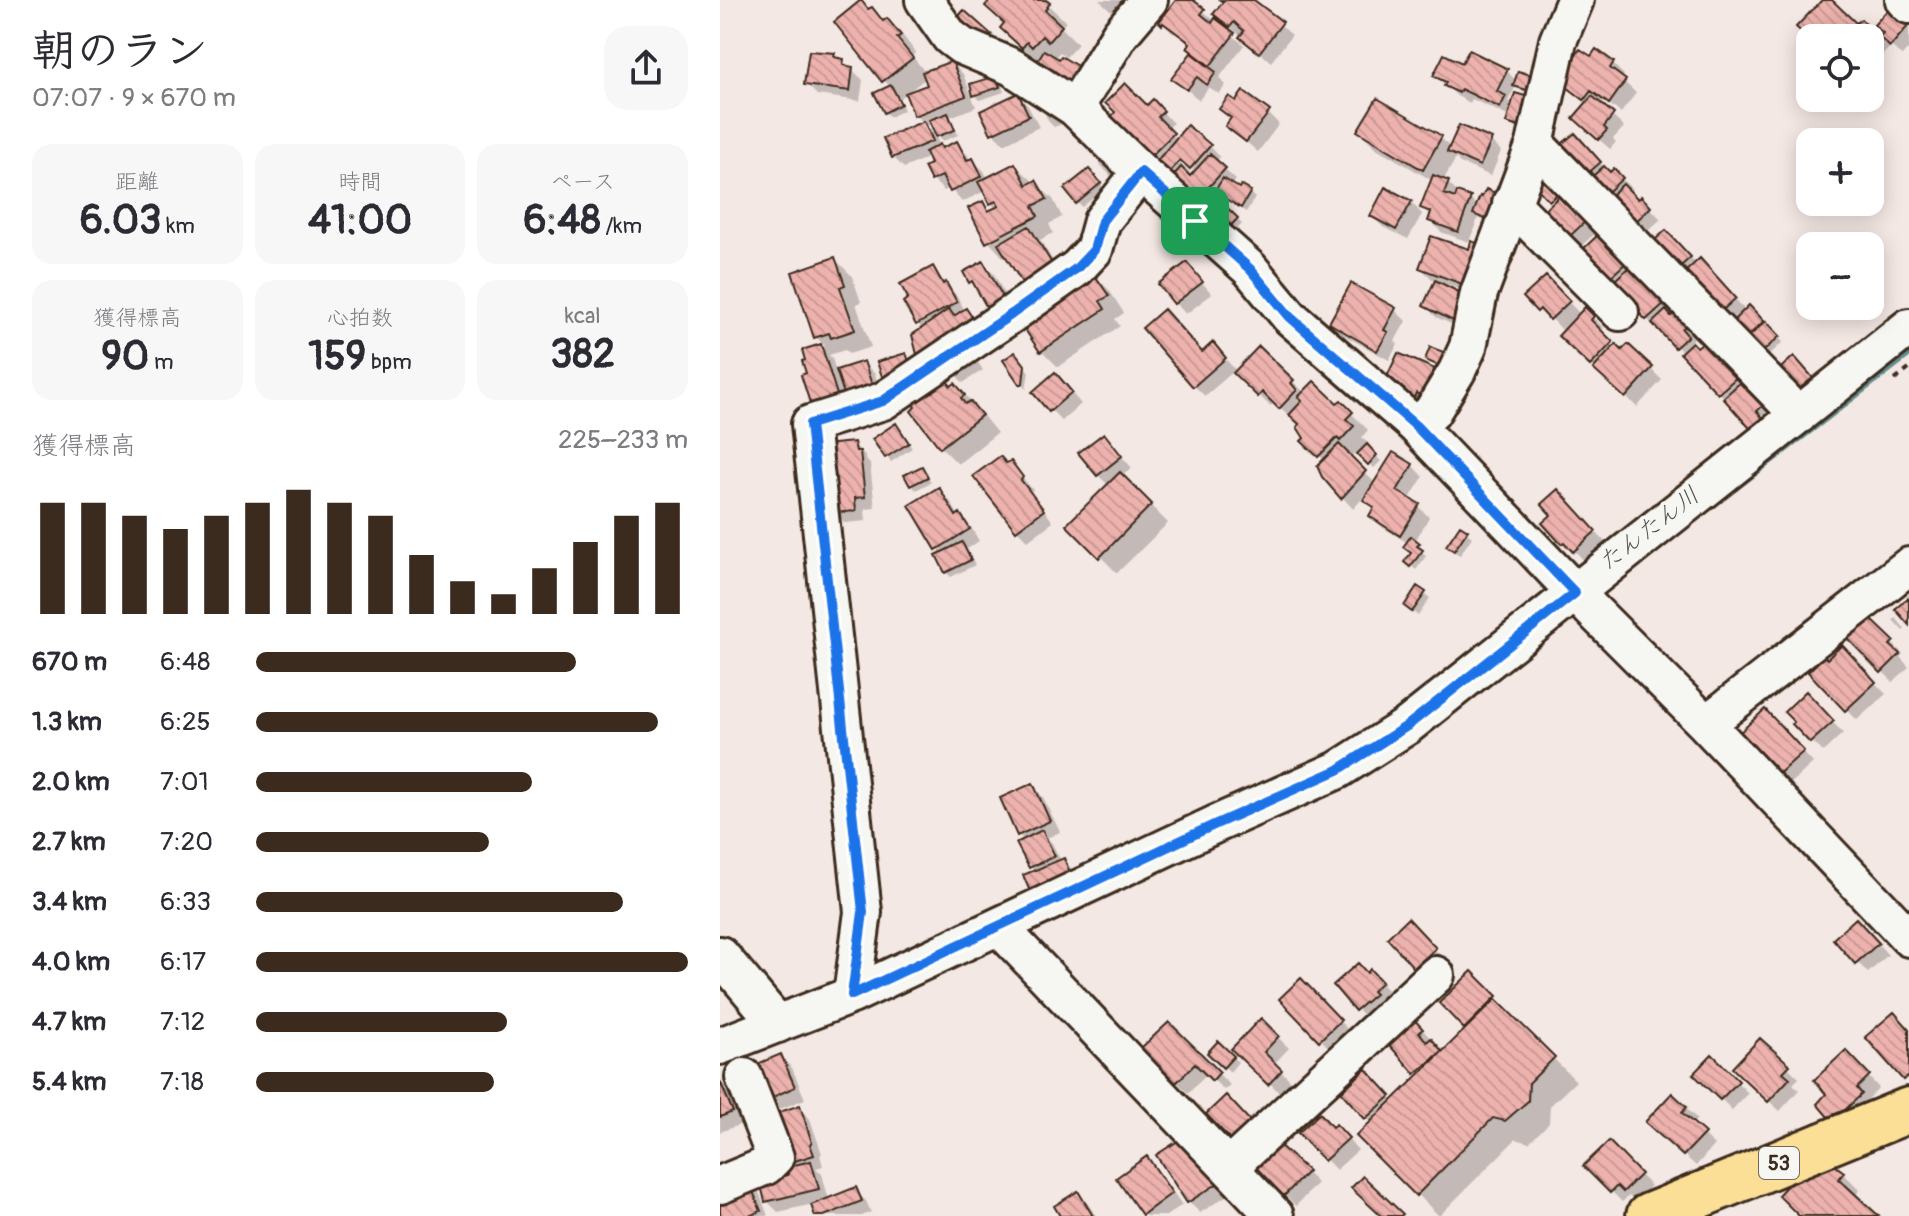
<!DOCTYPE html>
<html lang="ja">
<head>
<meta charset="utf-8">
<style>
  body { margin:0; font-family:Pangolin,"Klee One",sans-serif; background:#f7f7f7; color:#2b2b33; height:100vh; display:flex; flex-direction:column; font-size:30px; white-space:nowrap }
  * { box-sizing:border-box; margin:0 }
  p { font-size:26px; color:#7c7c81 }
  .icon { flex:none; width:44px; height:44px; fill:none; stroke:currentColor; stroke-width:2; stroke-linecap:round; stroke-linejoin:round }
  .map { position:relative; flex:1; overflow:hidden }
  .sheet { display:flex; flex-direction:column; background:#fff; width:720px }
  .sheet>* { flex:none }
  .tools { position:absolute; left:1076px; top:24px; display:grid; gap:16px }
  .tools a { display:grid; place-items:center; width:88px; height:88px; border-radius:16px; background:#fff; box-shadow:0 4px 20px #0003; font-size:40px }
  .pin { position:absolute; display:grid; place-items:center; width:68px; height:68px; color:#fff; margin:-34px; border-radius:16px; box-shadow:0 4px 12px #0006 }
  .round { display:grid; place-items:center; flex:none; width:84px; height:84px; border-radius:24px; background:#f7f7f7 }
  .overview { display:flex; align-items:center; justify-content:space-between; height:136px; padding:0 32px }
  h1 { font-size:44px; font-weight:800; line-height:60px }
  .stats { display:grid; grid-template-columns:repeat(3,1fr); gap:12px; height:136px; padding:8px 32px }
  .stats div { display:grid; align-content:center; border-radius:20px; background:#f7f7f7; text-align:center }
  .stats b { font-size:40px; font-weight:800 }
  .stats small { font-size:22px; font-weight:400 }
  .stats p { font-size:22px }
  .chart { height:224px; padding:16px 32px }
  .chart p { display:flex; justify-content:space-between }
  .chart svg { width:100%; height:144px; margin-top:8px; stroke:#3b2a1e; stroke-width:6 }
  ul { padding:0 32px; list-style:none; font-size:26px }
  li { display:grid; grid-template-columns:128px 96px 1fr; align-items:center; height:60px }
  li i { height:20px; border-radius:10px; background:#3b2a1e }
  main { display:flex; flex:1; min-height:0 }
  .map>svg:first-child { display:block }
</style>
</head>
<body>
<main>
<section class="sheet">
<div class="overview"><div><h1>朝のラン</h1><p>07:07 · 9 × 670 m</p></div><a class="round"><svg class="icon" aria-label="share" viewBox="0 0 24 24"><path d="M12 15V3M7 8l5-5 5 5M5 13v7h14v-7"/></svg></a></div>
<div class="stats">
<div><p>距離</p><b>6.03<small> km</small></b></div>
<div><p>時間</p><b>41:00</b></div>
<div><p>ペース</p><b>6:48<small> /km</small></b></div>
</div>
<div class="stats">
<div><p>獲得標高</p><b>90<small> m</small></b></div>
<div><p>心拍数</p><b>159<small> bpm</small></b></div>
<div><p>kcal</p><b>382</b></div>
</div>
<div class="chart"><p><span>獲得標高</span>225–233 m</p>
<svg viewBox="0 0 160 44" preserveAspectRatio="none"><path d="M5 44V10M15 44V10M25 44V14M35 44V18M45 44V14M55 44V10M65 44V6M75 44V10M85 44V14M95 44V26M105 44V34M115 44V38M125 44V30M135 44V22M145 44V14M155 44V10"/></svg>
</div>
<ul>
<li><b>670 m</b>6:48<i style="width:74%"></i></li>
<li><b>1.3 km</b>6:25<i style="width:93%"></i></li>
<li><b>2.0 km</b>7:01<i style="width:64%"></i></li>
<li><b>2.7 km</b>7:20<i style="width:54%"></i></li>
<li><b>3.4 km</b>6:33<i style="width:85%"></i></li>
<li><b>4.0 km</b>6:17<i style="width:100%"></i></li>
<li><b>4.7 km</b>7:12<i style="width:58%"></i></li>
<li><b>5.4 km</b>7:18<i style="width:55%"></i></li>
</ul>
</section>
<div class="map">
<svg width="1189" height="1216" viewBox="0 0 1189 1216">
  <defs>
    <pattern id="building-back-hatch" width="6" height="6" patternUnits="userSpaceOnUse" patternTransform="scale(2)"><rect width="6" height="6" fill="#edb2ae"/><path d="M-1 5l2 2M0 0l6 6M5-1l2 2" fill="none" stroke="#cc9995"/></pattern>
  </defs>
  <rect width="100%" height="100%" fill="#f4e8e4"/>
  <filter id="ink" filterUnits="userSpaceOnUse"><feTurbulence type="fractalNoise" baseFrequency=".0125" numOctaves="2"/><feDisplacementMap in="SourceGraphic" scale="16" xChannelSelector="R" yChannelSelector="G"/><feConvolveMatrix kernelMatrix="1 2 1 2 8 2 1 2 1" color-interpolation-filters="sRGB"/></filter>
  <g filter="url(#ink)">
    <!-- shadow -->
    <path fill="#0003" fill-rule="evenodd" d="M272,0H323L346,22L341,27L358,44L346,57L340,52L334,58L339,61L319,63L299,45Z
      M379,0H434L408,26Z
      M458,0H470L524,45L499,78L506,85L499,94L489,87L479,100L454,78L474,53L472,45L455,33L454,34L441,22Z
      M501,0H531L572,35L551,62L507,24L504,3Z
      M1105,0H1109L1136,26L1141,22L1160,40L1165,34L1189,23V48L1182,56L1171,46L1160,58L1164,66L1150,81V38H1090Z
      M152,9L165,22L167,20L184,37L196,53L192,56L206,73L232,63L243,74L256,107L230,117L233,121L238,135L223,141L218,136L213,124L206,126L215,134L220,147L223,150L236,143L247,154L251,161L253,160L264,171L268,179L295,165L333,199L342,217L329,224L333,233L320,240L346,282L288,256L284,258L268,241L262,203L271,212L277,209L271,203L265,191L242,202L230,188L224,191L213,180V165L209,157L184,168L173,157L204,123L195,115L209,87L206,78L179,99L184,110L170,117L165,112L170,87L117,22Z
      M114,55L119,60L123,61L143,80L140,101L97,95L86,84Z
      M871,59L893,64L904,75L901,79L916,93L901,113L883,100L880,105L904,127L893,139L896,142L890,149L867,129L868,104L845,84Z
      M743,66L787,71L797,82L818,96L801,91L796,86L788,101L793,106L808,132L793,127L788,122L790,117L752,99L750,103L737,96L716,76Z
      M276,78L281,83L284,92L260,100L255,95Z
      M314,92L352,120L334,127L329,122Z
      M297,95L308,106L319,127L284,144L273,133Z
      M433,102L453,123L447,130L457,139L490,146L500,157L496,162L516,180L511,186L530,193L535,198L526,212L501,197L497,201L522,224L510,237L419,150L427,108ZM458,156L479,174L470,179L467,176L470,172L458,161Z
      M516,104L548,113L559,124L538,152L508,126L512,119Z
      M639,131L721,138L731,148L770,140L781,151L771,176L740,163L736,158L723,181L728,183L740,195L750,199L779,227L758,218L749,242L721,232L710,221L711,217L703,208L713,181L656,148Z
      M866,147L890,174L894,171L913,190L910,193L918,201L921,199L941,219L919,239L861,180Z
      M384,160L397,174L396,182L379,163Z
      M824,172L879,230L861,246L856,241L853,243L842,232L835,203L816,184Z
      M374,176L384,189L362,207L357,202Z
      M691,202L702,214L688,239L663,227L652,216Z
      M946,233L976,264L991,272L1026,311L1029,308L1063,342L1043,361L964,285Z
      M891,247L977,335L971,341L978,349L986,343L1055,415L1057,436L1010,404L940,328L938,330L927,319L864,251Z
      M115,259L132,276L141,302L136,304L151,347L129,354L125,350L109,355L112,358L116,372L144,363L155,374L165,405L103,413L92,402L88,361L85,351L105,346L96,337Z
      M776,259L762,297L723,283L722,285L744,296V330L716,317L705,306L717,280L712,279L701,268Z
      M262,263L274,274L297,317L260,291L251,282L246,273Z
      M467,265L492,294L466,314L455,303Z
      M212,268L237,296L244,309L256,320L255,358L263,370L243,383L228,365L217,373L232,387L235,385L252,402L277,433L238,464L221,447L198,408L203,329L198,324Z
      M372,273L389,290L404,313L395,319L400,326L338,367L321,350Z
      M632,286L675,310L686,321L675,341L678,344L669,360L622,334L611,323Z
      M837,290L861,315L865,310L884,328L880,332L902,353L908,347L942,380L917,407L851,347L844,332L832,319L829,321L806,297Z
      M539,349L585,393L617,406L621,403L648,430L642,437L649,444L647,447L661,461L654,468L640,454L638,456L635,453L630,458L656,484L692,465L703,477L689,500L698,506L709,517L695,541L703,549L702,552L706,556L696,570L687,562L693,554L688,543L662,527L651,516L655,509L646,500L649,491L633,509L603,475L605,461L584,441L586,438L582,424L573,416L571,418L555,402L550,406L514,371L485,396L474,386L482,354L503,356L517,372Z
      M300,360L309,372L306,389L301,384Z
      M716,372L705,408L677,396Z
      M346,386L361,404L342,421L331,410Z
      M180,431L192,448L171,462L155,440Z
      M384,436L412,468L401,476L448,523L397,573L349,525L389,486L378,475Z
      M133,444L145,455V459L150,464L155,508L145,509L146,521L125,523L113,512Z
      M290,463L313,490L311,492L333,522L308,541L297,530L286,465Z
      M202,468L211,482L196,490L191,485Z
      M219,490L230,501L239,516L251,527L259,541L247,549L255,565L231,577L226,572L223,554L218,548Z
      M849,503L886,543L865,562L856,552L853,554L842,543L833,515Z
      M740,528L752,537L740,555L733,551Z
      M698,589L710,598L698,616L691,610Z
      M1176,618L1185,629L1183,631L1173,620Z
      M1149,620L1183,654L1180,657L1189,667L1173,682L1130,638Z
      M1121,648L1166,694L1137,720L1091,672L1107,662Z
      M1086,694L1123,733L1103,752L1075,724Z
      M1056,722L1093,763L1067,787L1056,776Z
      M312,786L323,797L340,832L327,838L332,843L341,861L343,860L354,871L364,896L316,872L311,867L299,843L305,841L298,834Z
      M688,921L725,960L706,978L669,939Z
      M1147,931L1168,955L1148,973L1115,939Z
      M650,972L671,994L648,1021L616,985L647,975Z
      M752,974L786,1009L785,1010L856,1081L830,1106L829,1123L809,1143L796,1139L719,1216L639,1136L652,1124L623,1092L657,1083L674,1102L700,1076L667,1039L702,1029L724,1053L748,1029L722,1003Z
      M581,981L630,1032L611,1050L562,999Z
      M541,1021L569,1048L554,1064L572,1082L561,1094L514,1049Z
      M449,1025L510,1085L504,1090L487,1074L468,1093L424,1048Z
      M1040,1040L1079,1078L1073,1084L1079,1090L1060,1111L1025,1079Z
      M498,1044L518,1062L510,1072L490,1053Z
      M1126,1053L1159,1088L1147,1100L1152,1106L1121,1127L1109,1116L1108,1094Z
      M61,1057L72,1068L85,1099L55,1111L44,1100Z
      M992,1057L1028,1093L1012,1110L976,1074Z
      M0,1081L8,1089L22,1124L0,1132Z
      M79,1107L90,1119L102,1154L100,1155L103,1166L96,1168L102,1174L109,1200L135,1190L146,1201L151,1212L142,1216H97L93,1204L58,1212L47,1201L71,1176L74,1167L69,1162Z
      M966,1108L977,1119L972,1124L994,1145L976,1166L939,1133Z
      M616,1126L638,1150L616,1170L581,1133L613,1129Z
      M468,1136L509,1194L480,1213L469,1202Z
      M889,1144L931,1186L915,1202L909,1196L902,1202L866,1166Z
      M427,1159L438,1170L462,1205L446,1216H426L423,1213Z
      M535,1166L586,1172L597,1183L576,1206Z
      M1123,1173L1140,1190L1135,1196L1156,1216H1081Z
      M27,1179L38,1190L48,1216H0Z
      M357,1193L368,1204L376,1216H342Z"/>
    <g fill="none" stroke-linecap="round" stroke-linejoin="round">
      <!-- stream -->
      <path stroke="#648e8e" stroke-width="7" d="M1006,495L1189,354"/>
    </g>
    <!-- building -->
    <path fill="url(#building-back-hatch)" stroke="#3b2a1e" stroke-width="2" d="M141,0L148,9L152,7L163,21L167,18L181,35L177,38L193,58L162,82L114,22Z
      M270,0H326L330,3L325,10L342,26L328,42L322,36L312,47L307,42L302,48L280,28L284,23L265,6Z
      M456,0H473L485,9L481,14L492,23L495,18L515,33L490,66L467,48L470,43L443,23L442,25L439,22Z
      M500,0H534L563,22L539,53L519,37L524,31L514,22L510,27L493,14L503,2Z
      M1102,0H1112L1136,23L1141,19L1153,31L1146,38H1090V40L1076,27Z
      M1172,5L1189,21V25L1170,47L1159,37L1163,33L1154,25Z
      M244,10L272,35L259,50L231,25Z
      M860,49L871,56L876,49L894,62L890,68L906,80L889,104L871,91L864,100L843,84L840,76Z
      M324,50L339,59L341,56L359,67L345,90L311,71Z
      M749,50L788,69L777,91L786,96L780,108L741,89L739,93L724,86L726,82L713,76L724,54L742,63Z
      M89,51L115,53L114,57L124,59L123,65L133,67L130,91L84,85Z
      M471,53L496,72L487,85L477,77L467,90L451,79Z
      M232,61L246,96L194,116L185,93L207,85L202,72Z
      M798,71L818,77L814,92L793,86Z
      M276,76L280,87L253,96L250,84Z
      M405,83L427,105L433,99L444,111L438,117L454,133L426,161L404,131L391,117L395,112L385,103Z
      M171,85L181,104L164,113L154,93Z
      M523,91L550,111L526,142L505,126L511,118L499,109L509,96L516,101Z
      M298,93L309,116L271,134L260,111Z
      M795,93L812,98L803,128L786,123Z
      M872,96L894,114L884,127L887,130L878,140L853,118Z
      M657,98L722,136L703,170L637,131Z
      M228,113L235,130L216,137L209,120Z
      M204,121L213,141L172,158L163,138Z
      M467,125L491,145L470,169L460,160L444,179L431,168Z
      M739,125L772,139L760,166L727,152Z
      M855,133L881,162L859,181L838,147Z
      M237,141L247,160L253,158L262,176L230,192L222,176L211,181L204,167L210,164L205,152L220,144L222,148Z
      M490,154L506,168L486,190L494,197L479,214L446,184L461,167L470,176Z
      M295,163L307,185L316,180L327,199L313,206L318,216L266,243L248,208L263,201L268,211L279,206L276,201L270,204L258,182Z
      M884,166L890,172L894,168L903,178L878,201L863,185Z
      M369,169L381,183L356,204L344,189Z
      M824,169L842,190L829,201L814,185Z
      M713,175L729,181L724,194L735,198L737,192L751,197L738,232L708,221L711,212L700,208Z
      M503,178L519,188L521,185L531,191L521,208L494,192Z
      M903,184L918,199L921,196L931,207L907,230L882,204Z
      M665,187L692,201L676,230L650,216Z
      M766,189L785,197L774,223L753,214L760,196L762,197Z
      M845,191L869,218L849,237L822,212Z
      M497,198L518,218L504,233L482,213Z
      M309,226L336,270L306,289L278,244Z
      M946,230L971,257L951,275L926,248Z
      M880,233L907,262L888,279L861,251Z
      M711,236L749,249L751,241L766,246L750,287L699,268Z
      M115,257L125,285L120,287L135,330L111,338L109,333L94,338L72,272Z
      M980,258L1016,298L993,319L961,276Z
      M263,261L288,306L271,315L252,281L249,283L243,272Z
      M467,262L483,282L454,304L438,284Z
      M914,262L946,302L926,320L891,284Z
      M213,266L223,284L226,282L237,302L196,325L183,302L188,298L180,284Z
      M372,271L389,296L380,301L385,309L320,352L298,319Z
      M826,276L850,301L830,320L820,309L817,312L803,297Z
      M715,280L745,295L733,321L703,306Z
      M631,283L676,308L664,330L668,332L657,351L609,323Z
      M1029,305L1044,321L1023,341L1008,326Z
      M865,307L874,316L871,320L893,342L870,366L838,336Z
      M246,308L258,326L200,366L192,335L229,309L234,316Z
      M444,309L482,352L493,342L506,358L473,387L422,328Z
      M946,310L951,316L957,311L968,323L962,329L968,336L955,348L932,323Z
      M1046,321L1060,336L1037,357L1023,342Z
      M986,340L1018,376L998,394L960,353L972,342L977,347Z
      M101,344L119,401L104,406L102,400L90,403L81,375L86,373L82,361L85,360L82,350Z
      M896,344L902,350L908,344L933,367L905,398L873,369Z
      M539,346L574,380L571,383L577,390L559,409L542,392L538,397L513,373Z
      M710,347L734,356L729,370L705,360Z
      M295,352L305,365L303,383L300,385L283,360Z
      M186,353L193,372L164,382L157,362Z
      M678,353L717,370L705,397L696,393L694,398L663,385Z
      M1074,356L1100,386L1073,399L1052,376Z
      M144,361L155,394L127,403L116,370Z
      M220,372L231,386L235,383L245,395L241,398L245,404L250,401L262,415L220,448L191,411L195,407L188,398Z
      M335,372L352,392L329,412L312,392Z
      M1024,379L1046,403L1037,411L1048,424L1036,435L1003,398Z
      M594,381L617,403L621,400L633,412L626,419L634,426L620,441L617,438L598,457L581,441L584,438L577,427L579,424L569,415L582,401L578,397Z
      M176,423L189,443L165,458L152,439Z
      M384,433L402,456L377,476L358,453Z
      M134,442L136,451H140L145,497L135,498L136,511L112,513L104,445Z
      M619,444L646,471L621,499L602,477L597,466Z
      M647,444L657,455L648,465L637,454Z
      M673,452L693,464L677,491L700,504L680,536L649,516L654,507L643,500Z
      M280,456L286,463L291,461L303,477L301,480L324,510L296,531L253,476Z
      M202,466L208,477L190,486L184,475Z
      M400,472L432,504L379,558L346,525Z
      M219,487L236,516L240,513L250,529L216,550L189,505Z
      M838,489L876,531L853,552L844,542L841,544L822,523L831,515L821,504Z
      M740,525L748,530L734,551L726,546Z
      M691,536L700,543L697,546L703,550L690,567L684,562L691,553L683,547Z
      M242,542L251,560L225,573L216,555Z
      M697,586L706,592L692,612L684,606Z
      M1189,597V625L1175,609Z
      M1149,617L1174,641L1170,645L1180,654L1161,673L1127,638Z
      M1122,645L1156,682L1125,711L1088,672L1104,656L1107,659Z
      M1086,691L1114,721L1090,743L1072,724L1074,722L1064,712Z
      M1045,709L1084,751L1054,778L1016,736Z
      M313,783L330,821L297,836L280,798Z
      M322,830L335,856L309,868L296,843Z
      M344,858L355,885L314,901L303,875Z
      M688,918L716,948L694,968L667,938Z
      M1136,918L1159,943L1135,964L1113,939Z
      M638,963L647,973L650,969L662,982L652,991L655,994L635,1011L613,985Z
      M752,971L777,996L744,1029L719,1003Z
      M581,978L621,1020L599,1041L559,999Z
      M776,999L835,1057L809,1083L808,1101L785,1121L773,1118L696,1196L636,1136Z
      M1174,1012L1189,1029V1075L1183,1080L1145,1037Z
      M691,1016L703,1029L699,1032L707,1042L711,1038L722,1051L695,1074L664,1039Z
      M541,1018L559,1036L544,1052L562,1070L548,1085L511,1049Z
      M449,1022L500,1072L492,1081L475,1064L456,1083L421,1048Z
      M1040,1038L1070,1065L1063,1072L1070,1078L1048,1102L1012,1068Z
      M498,1041L514,1056L503,1068L487,1053Z
      M1126,1050L1150,1075L1137,1088L1142,1094L1125,1110L1108,1117L1097,1104L1106,1094L1094,1080Z
      M61,1054L75,1087L42,1102L28,1068Z
      M992,1054L1019,1081L1000,1100L973,1074Z
      M646,1069L671,1096L645,1119L621,1092Z
      M0,1081L13,1112L0,1117Z
      M952,1093L967,1107L962,1113L985,1133L963,1156L925,1122Z
      M506,1095L532,1123L513,1142L486,1114Z
      M80,1105L92,1143L90,1144L94,1155L68,1163L48,1116Z
      M600,1113L612,1127L616,1124L629,1138L604,1161L578,1133Z
      M469,1134L500,1182L467,1203L436,1155Z
      M889,1141L921,1174L903,1192L897,1186L890,1193L863,1166Z
      M556,1142L588,1171L564,1196L532,1166Z
      M427,1156L452,1193L422,1215L396,1178Z
      M1105,1158L1124,1172L1119,1179L1159,1216H1079L1058,1195L1073,1179Z
      M91,1161L99,1189L45,1202L40,1181L68,1175L66,1167Z
      M643,1176L683,1214L681,1216H661L631,1188Z
      M27,1177L41,1211L29,1216H0V1188Z
      M136,1187L142,1201L104,1216H95L91,1205Z
      M358,1191L373,1216H340L334,1206Z"/>
    <g fill="none" stroke-linecap="round" stroke-linejoin="round">
      <!-- minor casing -->
      <g stroke="#3b2a1e" stroke-width="42">
        <path id="minor" d="M204,0L230,37L242,46L292,67L355,108L421,172L530,269L570,317L696,426L872,610L986,724L1189,938
          M1184,0L1189,5
          M355,108L400,34L429,0
          M815,144L1079,415
          M791,203L900,312
          M696,426L712,412L737,371L748,347L759,293L815,144L838,41L855,0
          M986,724L1189,566
          M279,927L555,1216
          M0,955L58,1024
          M132,995L143,912L90,424L163,401L292,314L357,268L374,250L382,221L421,172
          M0,1046L132,995L496,824L618,770L687,726L1189,327
          M509,1167L716,975
          M0,1185L46,1166L55,1157L24,1077"/>
      </g>
      <!-- major casing -->
      <g stroke="#3b2a1e" stroke-width="50">
        <path id="major" d="M929,1216L1189,1110"/>
      </g>
      <!-- path -->
      <path stroke="#3b2a1e" stroke-width="4" stroke-dasharray="6 6" stroke-linecap="butt" d="M1175,380L1189,369"/>
      <!-- minor -->
      <use href="#minor" stroke="#f6f6f2" stroke-width="36"/>
      <!-- major -->
      <use href="#major" stroke="#fbdf96" stroke-width="44"/>
    </g>
  </g>
  <g fill="none" stroke-linecap="round" stroke-linejoin="round" filter="url(#ink)">
    <!-- route casing -->
    <g stroke="#fff" stroke-width="16">
      <path id="route" d="M421,172L530,269L570,317L696,426L855,593L687,726L618,770L496,824L132,995L143,912L90,424L163,401L292,314L357,268L374,250L382,221Z"/>
    </g>
    <!-- route -->
    <use href="#route" stroke="#1a73e8" stroke-width="10"/>
  </g>
  <g text-anchor="middle" dominant-baseline="central" stroke-width="7" stroke-linejoin="round" paint-order="stroke">
    <!-- shield labels -->
    <rect fill="#f6f6f2" stroke="#73675e" stroke-width="2" x="1039" y="1147" width="40" height="32" rx="6"/>
    <g font-size="20" font-weight="bold" fill="#3b2a1e">
      <text x="1059" y="1163">53</text>
    </g>
    <!-- water labels -->
    <g font-size="24" font-style="italic" fill="#4c544c" stroke="#f6f6f2">
      <text transform="translate(929 529) rotate(-38)">たんたん川</text>
    </g>
  </g>
</svg>
<div class="tools">
<a><svg class="icon" aria-label="locate" viewBox="0 0 24 24"><circle cx="12" cy="12" r="6"/><path d="M12 2v4M12 18v4M2 12h4M18 12h4"/></svg></a>
<a>+</a>
<a>−</a>
</div>
<div class="pin" style="left:475px;top:221px;background:#1e9e55"><svg class="icon" aria-label="arrive" viewBox="0 0 24 24"><path d="M6 21V4h12l-3 4 3 4H6"/></svg></div>
</div>
</main>
</body>
</html>
